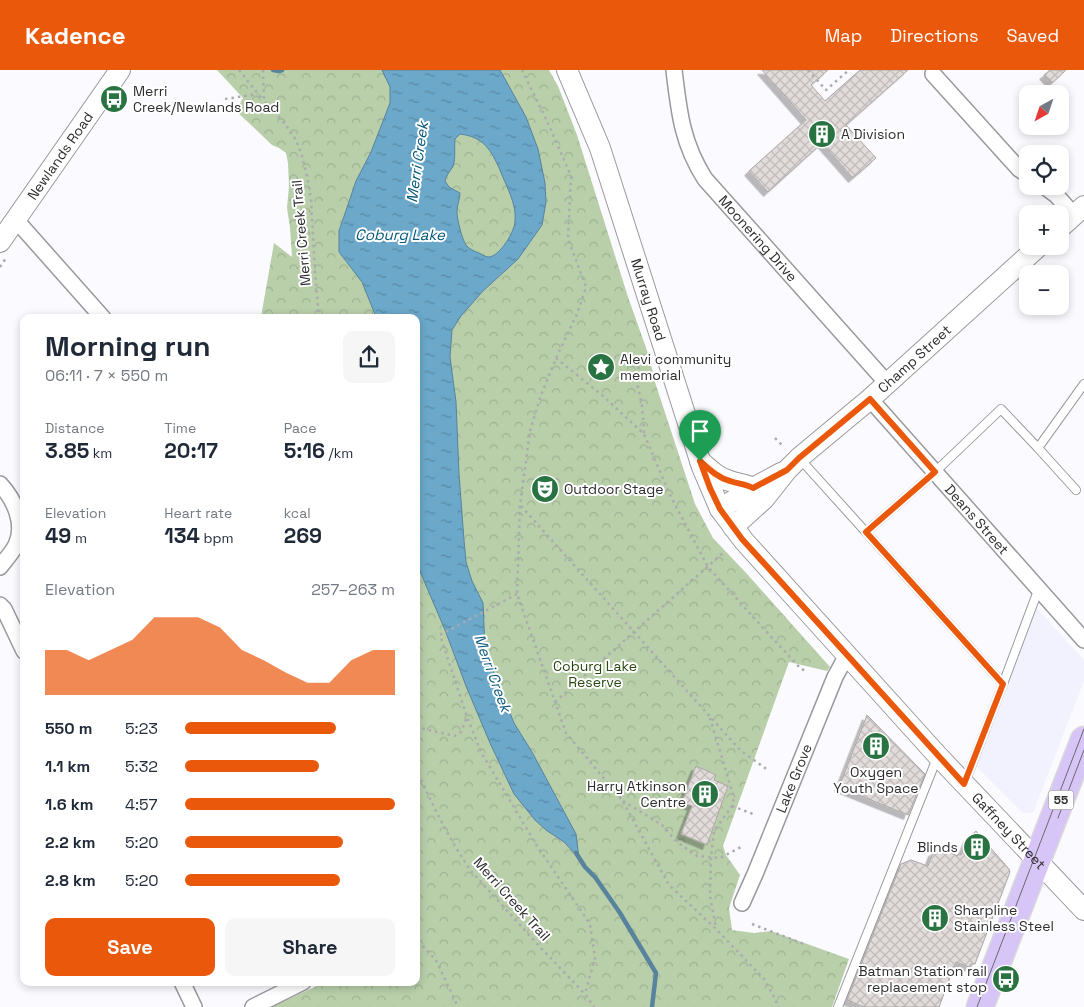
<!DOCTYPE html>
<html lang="en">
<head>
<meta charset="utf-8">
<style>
  body { margin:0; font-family:"Space Grotesk",sans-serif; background:#f6f6f7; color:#1f2937; height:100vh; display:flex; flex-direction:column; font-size:19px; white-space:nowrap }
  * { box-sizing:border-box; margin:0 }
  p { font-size:16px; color:#747a83 }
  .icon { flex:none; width:28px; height:28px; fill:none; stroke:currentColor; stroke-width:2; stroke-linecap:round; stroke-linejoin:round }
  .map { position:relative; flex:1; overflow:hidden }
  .side { position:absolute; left:20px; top:244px; width:400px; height:672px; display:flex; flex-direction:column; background:#fff; border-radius:10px; box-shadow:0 2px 8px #0003 }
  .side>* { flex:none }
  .needle { width:32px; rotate:220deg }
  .fabs { position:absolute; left:1019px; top:15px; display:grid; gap:10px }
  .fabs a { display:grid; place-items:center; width:50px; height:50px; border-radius:10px; background:#fff; box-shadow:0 2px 8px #0003; font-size:25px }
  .pin { position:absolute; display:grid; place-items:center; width:42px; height:42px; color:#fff; margin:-51px -21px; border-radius:50% 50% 50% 0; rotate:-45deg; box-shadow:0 0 5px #0007 }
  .pin .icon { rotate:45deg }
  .round { display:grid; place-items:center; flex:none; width:52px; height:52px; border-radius:10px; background:#f6f6f7 }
  .summary { display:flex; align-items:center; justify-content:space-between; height:85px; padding:0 25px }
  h1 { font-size:28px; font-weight:700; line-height:38px }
  .stats { display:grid; grid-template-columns:repeat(3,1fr); gap:8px; height:85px; padding:5px 25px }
  .stats div { display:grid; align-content:center }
  .stats b { font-size:21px; font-weight:700 }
  .stats small { font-size:14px; font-weight:400 }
  .stats p { font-size:14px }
  .chart { height:140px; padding:10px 25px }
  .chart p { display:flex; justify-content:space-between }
  .chart svg { width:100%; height:90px; margin-top:5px; fill:#ea580c; opacity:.7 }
  .action { display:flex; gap:10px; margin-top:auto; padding:10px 25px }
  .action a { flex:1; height:58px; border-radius:10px; background:#ea580c; color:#fff; font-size:20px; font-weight:700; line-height:58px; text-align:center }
  .action a+a { background:#f6f6f7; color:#1f2937 }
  ul { padding:0 25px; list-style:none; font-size:16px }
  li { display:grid; grid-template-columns:80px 60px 1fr; align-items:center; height:38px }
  li i { height:12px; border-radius:6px; background:#ea580c }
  header { display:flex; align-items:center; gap:30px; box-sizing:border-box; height:70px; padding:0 25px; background:#ea580c; color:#fff }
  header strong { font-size:24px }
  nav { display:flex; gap:28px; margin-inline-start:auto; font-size:18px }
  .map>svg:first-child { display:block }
</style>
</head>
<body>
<header>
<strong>Kadence</strong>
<nav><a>Map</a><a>Directions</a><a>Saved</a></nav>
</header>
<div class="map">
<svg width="1084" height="937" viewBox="0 0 1084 937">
  <defs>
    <pattern id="park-crowns" width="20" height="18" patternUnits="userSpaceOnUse" patternTransform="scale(1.25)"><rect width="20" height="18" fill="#b8cfaa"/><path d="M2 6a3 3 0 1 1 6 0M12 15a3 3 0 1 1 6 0" fill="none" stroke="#9eb293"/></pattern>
    <pattern id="water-ripples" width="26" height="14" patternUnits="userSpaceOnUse" patternTransform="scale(1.25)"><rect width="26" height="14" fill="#6ba8ca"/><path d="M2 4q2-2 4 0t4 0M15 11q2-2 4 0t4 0" fill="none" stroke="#5889a4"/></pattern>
    <pattern id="building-cross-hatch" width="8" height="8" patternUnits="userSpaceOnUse" patternTransform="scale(1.25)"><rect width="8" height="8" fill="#e1dbda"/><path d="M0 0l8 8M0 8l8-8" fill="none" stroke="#c1bcbb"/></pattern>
    <filter id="shadow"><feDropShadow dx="-4.5" dy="4.5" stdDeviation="0" flood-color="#0004"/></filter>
  </defs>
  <rect width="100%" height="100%" fill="#fbfbff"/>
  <!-- built -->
  <path fill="#f2f2ff" d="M1033,534L1084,590V611L1033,743H1023L973,693Z"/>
  <!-- park -->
  <path fill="url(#park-crowns)" d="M217,0H549L558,16L577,65L628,227L650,289L654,309L695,434L713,468L748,505L830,597L827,601L789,592L723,776L726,785L740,805L729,838L732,860L754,863L771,861L849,889L832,937H272L323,913L416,912V248L261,247L274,173L292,187L290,158L287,138L289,116L288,93L286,83L279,78L272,75L249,53L236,41L243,28Z"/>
  <!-- water -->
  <path fill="url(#water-ripples)" stroke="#58839c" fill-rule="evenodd" d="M382,0H500L526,47L538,79L545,113L546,132L542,155L518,189L482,222L461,246L452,260L450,287L456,332L459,404L464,470L466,492L472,511L483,533L485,577L494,603L514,653L532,682L576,764L579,788L564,772L546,760L535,750L514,724L490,673L466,616L445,560L416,492V248L376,247L362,212L339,182V161L356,111L371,82L390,33V17ZM460,64C484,67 491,80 500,100C506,116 517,134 515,151C515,161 500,186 489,187C486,187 482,185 479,183C474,181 469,179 466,175C462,169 457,149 457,142C457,135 460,129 460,123L449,117L445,111C446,105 450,102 453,96C456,88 454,78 455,69Z"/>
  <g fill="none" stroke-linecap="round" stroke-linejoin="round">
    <!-- stream -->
    <path stroke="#58839c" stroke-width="4.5" d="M273,0L279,1L282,0
      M576,783L585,797L595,807L620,843L656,903L652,937"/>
  </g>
  <!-- building -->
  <path fill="url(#building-cross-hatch)" stroke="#ada7a6" filter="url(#shadow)" d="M762,0H828L811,15L825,31L860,0H908L846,55L876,88L853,108L822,73L768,122L749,101L806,50Z
    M1050,0H1066L1052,13L1044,5Z
    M867,645L925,704L908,745L839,717Z
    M696,696L716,705L714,710L728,716L707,775L681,764L692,736L682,732Z
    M976,761L1009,799L1010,802L975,894H971L969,897L956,892L939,937H864L847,930L901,794L911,790L928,796L933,782L940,779L958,786V784L961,785L968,768Z"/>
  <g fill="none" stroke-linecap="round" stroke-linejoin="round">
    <!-- lane casing -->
    <g stroke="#99999e" stroke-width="10">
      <path id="lane" d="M1038,378L1076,420
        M800,389L1003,614
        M866,462L935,402L1001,339L1038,378L1084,314
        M965,712L1003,614L1039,518
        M838,937L937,688"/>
    </g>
    <!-- street casing -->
    <g stroke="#99999e" stroke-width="18">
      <g id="street">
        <path id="s1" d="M674,0C679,42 682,73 705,109L887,313"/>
        <path d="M933,4L1019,99L1028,105"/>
        <path d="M1044,116L1056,125L1074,145"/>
        <path d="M16,150L103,248"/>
        <path id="s2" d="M870,329L1084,570"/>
        <path d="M0,414C14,429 26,454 16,475C12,483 5,490 0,497"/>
        <path d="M0,535L4,539L24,581"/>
        <path id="s3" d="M742,833L755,804L835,607L847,585"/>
        <path d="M182,912L194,937"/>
        <path d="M253,937L303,912"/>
      </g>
    </g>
    <!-- secondary casing -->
    <g stroke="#99999e" stroke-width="22">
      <g id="secondary">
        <path id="s4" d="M567,0L600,78L702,397L720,439L744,471L938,686L1084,840"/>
        <path d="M1060,158L1084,136"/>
        <path id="s5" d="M0,172L120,0"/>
        <path d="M700,391C709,399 718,408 730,411C738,414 746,414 753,418"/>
        <path d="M720,439L753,418L781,403"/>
        <path id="s6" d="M733,457L764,429L787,400L799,388L870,329L1039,176"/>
      </g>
    </g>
    <!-- highway casing -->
    <g stroke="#d9d9da" stroke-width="29">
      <path id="highway" d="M980,937L1084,670"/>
    </g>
    <!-- path -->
    <path stroke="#ababae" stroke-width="2.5" stroke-dasharray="2.5 4" stroke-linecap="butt" d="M239,0L263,30
      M263,0L264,31L286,55L296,70L302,86L307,106L311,129L315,202L319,248
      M522,0L547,51L571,106L568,169L586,217L577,244L556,288L541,325L530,361L520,435L517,524L566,663L622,730L669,815L716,859L765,910L779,937
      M808,0L826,20L849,0
      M225,29L258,24
      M0,197L6,188
      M556,288L603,326L644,364L670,425L708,497L765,560L801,599L807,601
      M644,363L642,335L636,308L639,296L650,289
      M775,368L784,377
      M521,436L740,680L769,701
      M517,524L440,565L467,647L481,682L537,776L590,854L595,888L585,924
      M555,632L724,482
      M710,648L734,728L732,736L714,761L711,787L710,826L716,858
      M416,657L455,666L461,662L467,647
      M416,698C431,732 450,772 472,802L540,877L585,924L594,937
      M623,731L662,755L677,772L697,786L720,788L741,777
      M732,736L753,744
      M752,854L804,874
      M416,875L424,877L437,892L458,937"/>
    <!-- lane -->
    <use href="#lane" stroke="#fff" stroke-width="8"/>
    <!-- street -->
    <use href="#street" stroke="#fff" stroke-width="15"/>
    <!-- secondary -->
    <use href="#secondary" stroke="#fff" stroke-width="20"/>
    <!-- highway -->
    <use href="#highway" stroke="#d8c5f7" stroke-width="26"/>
    <!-- tram -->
    <path stroke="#69696c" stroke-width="1" d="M1058,748L1084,680
      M977,937L1084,659"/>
  </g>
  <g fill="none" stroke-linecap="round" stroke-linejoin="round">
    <!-- route casing -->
    <g stroke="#fff" stroke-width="10">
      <path id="route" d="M870,329L935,402L866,462L1003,614L964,714L742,469L720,439L710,418L700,391C709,399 718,408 730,411C738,414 746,414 753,418L787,400L799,388Z"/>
    </g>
    <!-- route -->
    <use href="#route" stroke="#ea580c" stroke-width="6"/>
  </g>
  <!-- icons -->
  <defs>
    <g id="bus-disc" transform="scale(1.4375)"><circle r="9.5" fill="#287341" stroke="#fff"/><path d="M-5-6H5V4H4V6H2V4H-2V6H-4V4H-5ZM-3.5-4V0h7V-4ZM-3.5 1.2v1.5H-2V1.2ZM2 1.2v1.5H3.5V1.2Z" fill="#fff"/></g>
    <g id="building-disc" transform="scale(1.4375)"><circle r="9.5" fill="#287341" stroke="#fff"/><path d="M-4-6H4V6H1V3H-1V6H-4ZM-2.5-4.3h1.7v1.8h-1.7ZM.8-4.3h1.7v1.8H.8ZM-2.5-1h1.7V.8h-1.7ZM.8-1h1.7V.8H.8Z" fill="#fff"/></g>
    <g id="sight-disc" transform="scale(1.4375)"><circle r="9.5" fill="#287341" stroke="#fff"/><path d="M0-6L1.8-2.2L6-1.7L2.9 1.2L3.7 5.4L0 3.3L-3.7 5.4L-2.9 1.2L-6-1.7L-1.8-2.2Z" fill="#fff"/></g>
    <g id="theatre-disc" transform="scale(1.4375)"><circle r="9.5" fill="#287341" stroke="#fff"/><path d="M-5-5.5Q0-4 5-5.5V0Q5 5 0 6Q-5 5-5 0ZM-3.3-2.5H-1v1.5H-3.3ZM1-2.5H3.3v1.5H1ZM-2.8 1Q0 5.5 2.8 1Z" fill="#fff"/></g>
  </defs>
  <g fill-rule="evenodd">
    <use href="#bus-disc" x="114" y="29"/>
    <use href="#building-disc" x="822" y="64"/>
    <use href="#sight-disc" x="601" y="297"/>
    <use href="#theatre-disc" x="545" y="419"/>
    <use href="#building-disc" x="876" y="676"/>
    <use href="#building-disc" x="705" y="724"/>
    <use href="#building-disc" x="977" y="777"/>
    <use href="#building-disc" x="935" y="848"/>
    <use href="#bus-disc" x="1006" y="909"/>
  </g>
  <g text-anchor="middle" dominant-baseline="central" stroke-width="4" stroke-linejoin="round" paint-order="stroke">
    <!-- shield labels -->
    <rect fill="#fff" stroke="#6c6c6d" stroke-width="1" x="1048.5" y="720.5" width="25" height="19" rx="4"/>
    <g font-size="12" font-weight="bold" fill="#2d2d2f">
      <text x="1061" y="730">55</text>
    </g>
    <!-- poi labels -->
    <g font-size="14" fill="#2d2d2f" stroke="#fff" text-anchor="start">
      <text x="133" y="21">Merri<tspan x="133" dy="16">Creek/Newlands Road</tspan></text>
      <text x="841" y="64">A Division</text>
      <text x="620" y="289">Alevi community<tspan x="620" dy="16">memorial</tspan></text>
      <text x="564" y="419">Outdoor Stage</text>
      <text x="876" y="702" text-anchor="middle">Oxygen<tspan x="876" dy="16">Youth Space</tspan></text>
      <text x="686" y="716" text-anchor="end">Harry Atkinson<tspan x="686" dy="16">Centre</tspan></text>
      <text x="958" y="777" text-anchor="end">Blinds</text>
      <text x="954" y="840">Sharpline<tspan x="954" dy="16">Stainless Steel</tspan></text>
      <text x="987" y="901" text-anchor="end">Batman Station rail<tspan x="987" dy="16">replacement stop</tspan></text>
    </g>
    <!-- street labels -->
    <g font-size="14" fill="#2d2d2f" stroke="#fff">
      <text stroke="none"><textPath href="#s5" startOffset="105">Newlands Road</textPath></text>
      <text transform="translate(301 163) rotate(-95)">Merri Creek Trail</text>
      <text stroke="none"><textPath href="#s1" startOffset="194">Moonering Drive</textPath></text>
      <text stroke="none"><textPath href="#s4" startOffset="244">Murray Road</textPath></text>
      <text stroke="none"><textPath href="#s6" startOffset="248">Champ Street</textPath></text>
      <text stroke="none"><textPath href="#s2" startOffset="161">Deans Street</textPath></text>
      <text stroke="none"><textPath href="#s3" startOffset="135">Lake Grove</textPath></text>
      <text stroke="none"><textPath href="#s4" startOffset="898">Gaffney Street</textPath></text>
      <text transform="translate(512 829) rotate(48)">Merri Creek Trail</text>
    </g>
    <!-- park labels -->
    <g font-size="14" fill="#2a4710" stroke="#fff">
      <text x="595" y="596">Coburg Lake<tspan x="595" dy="16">Reserve</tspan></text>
    </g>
    <!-- water labels -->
    <g font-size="15" font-style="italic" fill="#06587a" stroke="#fff">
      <text transform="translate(417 92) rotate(-82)">Merri Creek</text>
      <text x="400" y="164">Coburg Lake</text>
      <text transform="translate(493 603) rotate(70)">Merri Creek</text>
    </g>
  </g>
</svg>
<div class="fabs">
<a><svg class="needle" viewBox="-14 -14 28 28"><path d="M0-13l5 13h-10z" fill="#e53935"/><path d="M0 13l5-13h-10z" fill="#747a83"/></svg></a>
<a><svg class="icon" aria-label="locate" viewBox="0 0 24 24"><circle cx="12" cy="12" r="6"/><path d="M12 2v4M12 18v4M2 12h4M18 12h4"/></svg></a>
<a>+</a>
<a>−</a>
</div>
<div class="pin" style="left:700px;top:391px;background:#1e9e55"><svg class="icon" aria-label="arrive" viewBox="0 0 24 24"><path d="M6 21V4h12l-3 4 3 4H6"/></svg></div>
<section class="side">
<div class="summary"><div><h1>Morning run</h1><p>06:11 · 7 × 550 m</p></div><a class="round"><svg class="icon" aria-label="share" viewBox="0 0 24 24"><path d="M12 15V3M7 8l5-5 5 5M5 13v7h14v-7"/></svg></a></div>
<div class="stats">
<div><p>Distance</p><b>3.85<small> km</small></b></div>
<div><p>Time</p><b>20:17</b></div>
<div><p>Pace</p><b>5:16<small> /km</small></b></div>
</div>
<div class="stats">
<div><p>Elevation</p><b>49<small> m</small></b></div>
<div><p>Heart rate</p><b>134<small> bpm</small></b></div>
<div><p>kcal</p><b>269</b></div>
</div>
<div class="chart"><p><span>Elevation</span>257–263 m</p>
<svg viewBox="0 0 160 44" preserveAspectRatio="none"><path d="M0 44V22L10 22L20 27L30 22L40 17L50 6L60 6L70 6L80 11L90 22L100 27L110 33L120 38L130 38L140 27L150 22L160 22V44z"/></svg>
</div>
<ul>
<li><b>550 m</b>5:23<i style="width:72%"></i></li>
<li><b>1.1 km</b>5:32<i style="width:64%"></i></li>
<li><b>1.6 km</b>4:57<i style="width:100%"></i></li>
<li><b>2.2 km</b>5:20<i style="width:75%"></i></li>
<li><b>2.8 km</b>5:20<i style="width:74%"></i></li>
</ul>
<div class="action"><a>Save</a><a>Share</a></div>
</section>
</div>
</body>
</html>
